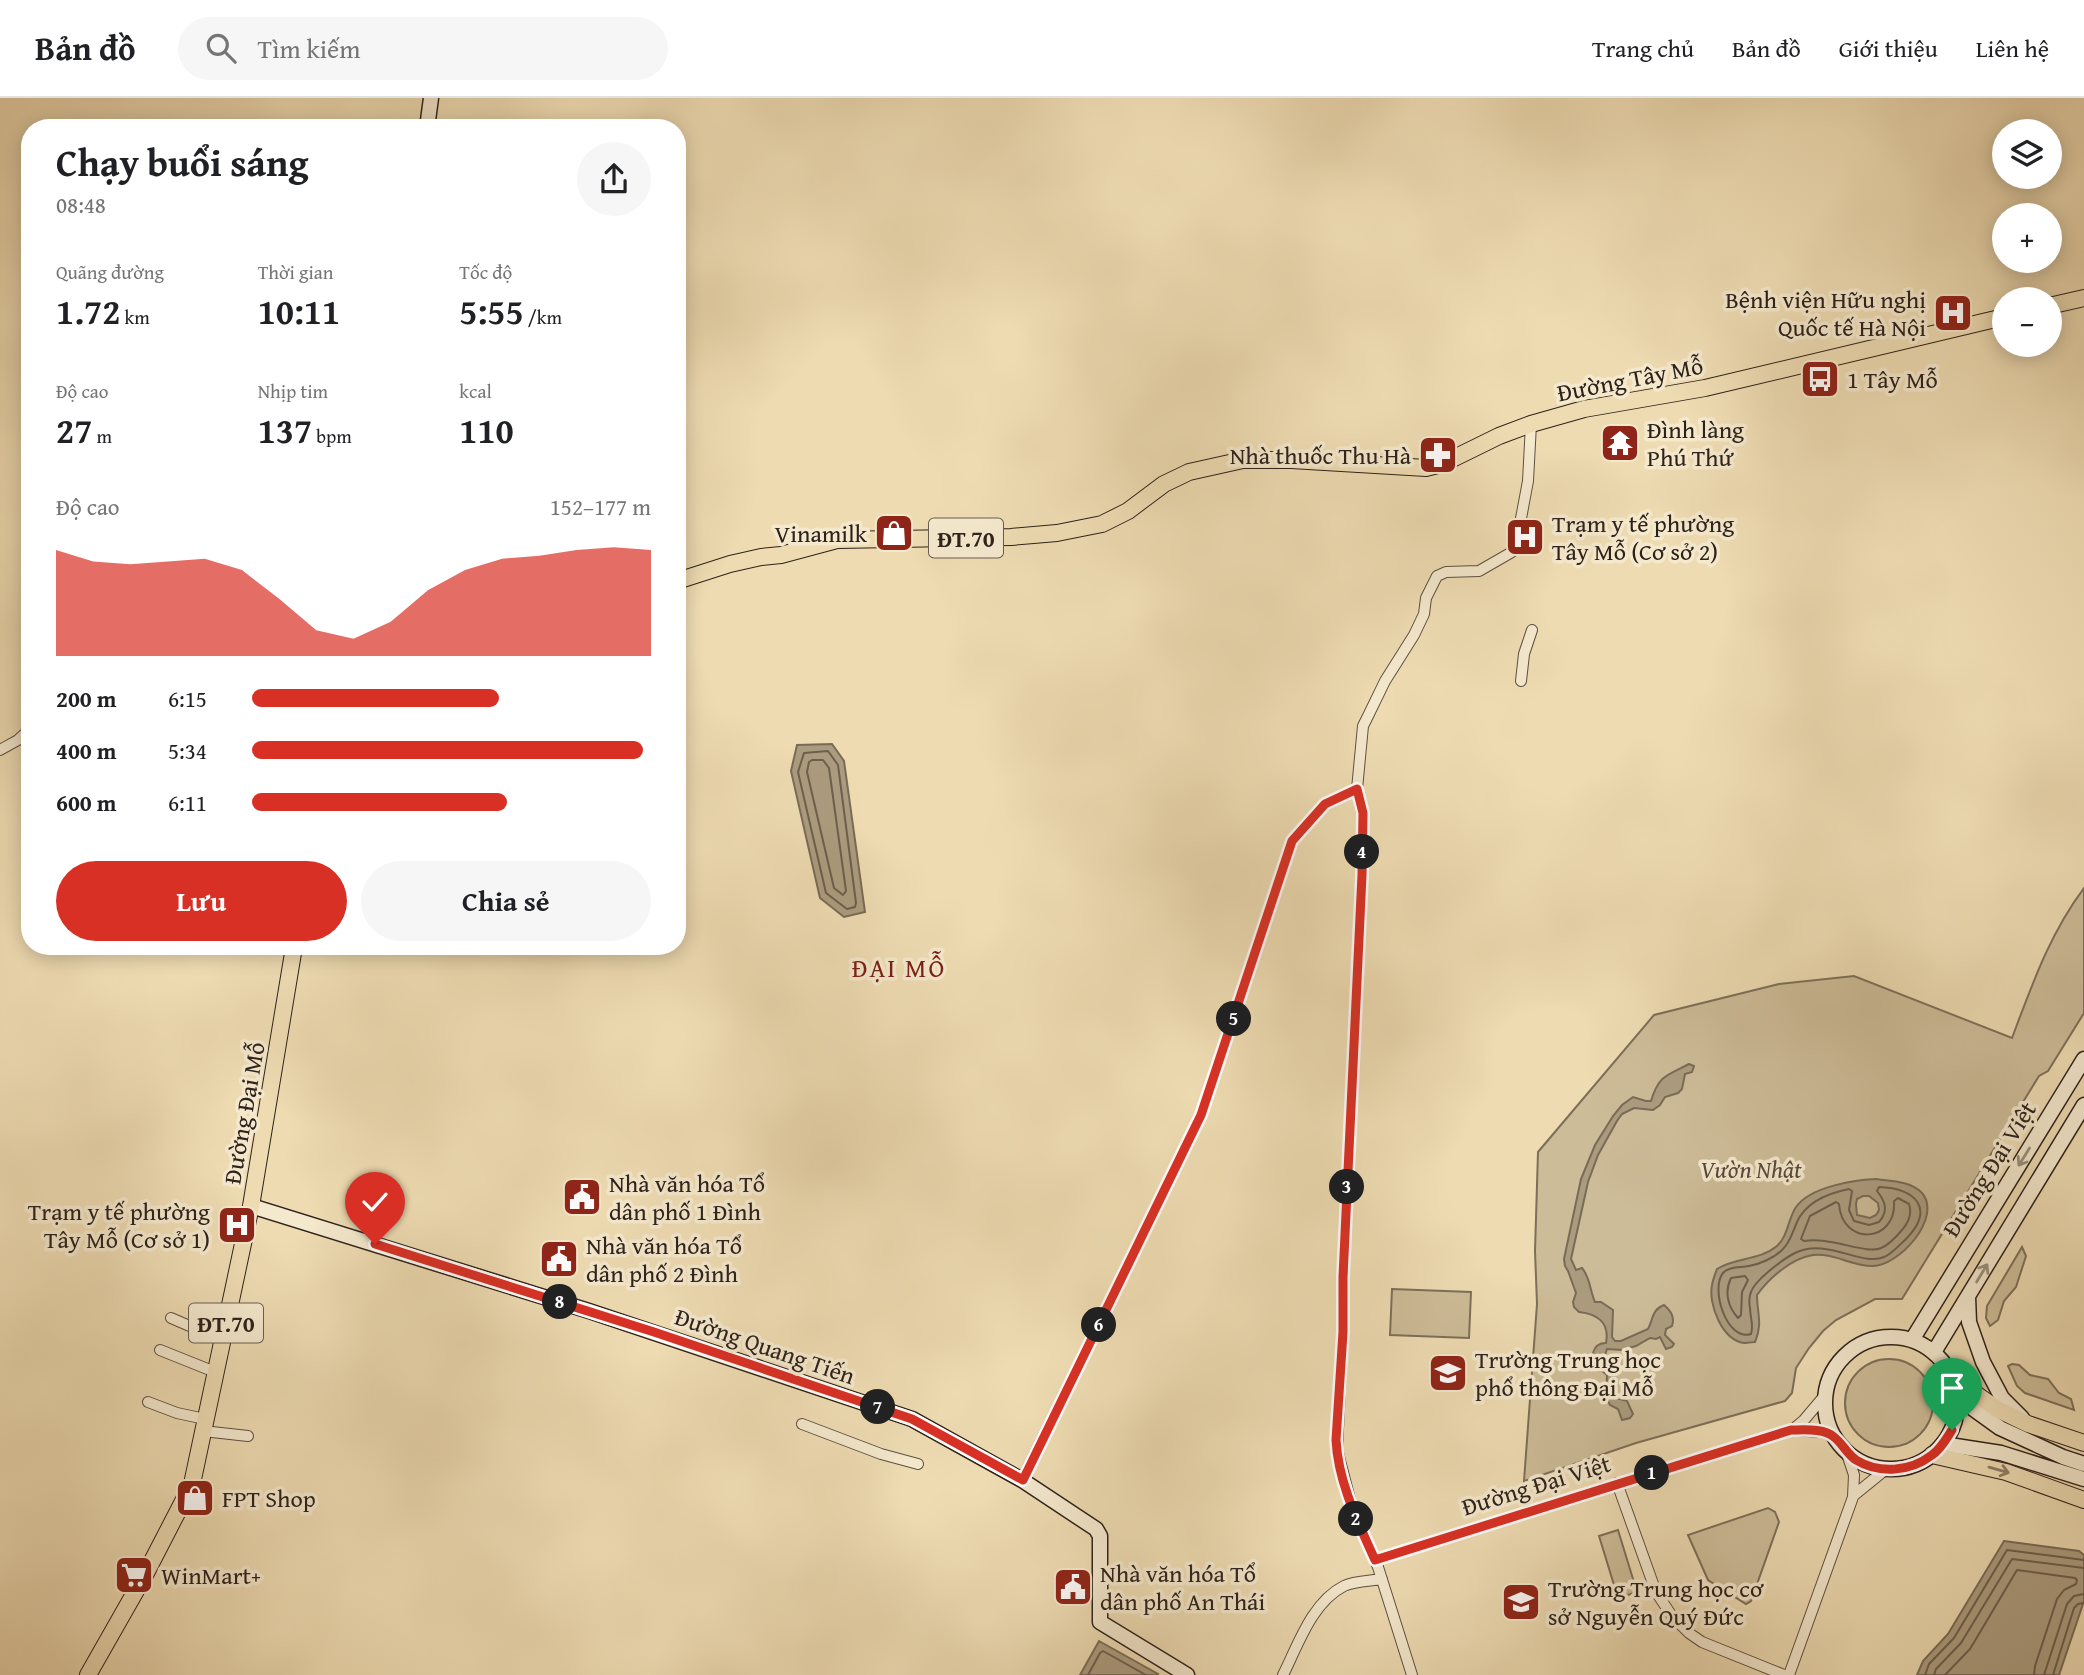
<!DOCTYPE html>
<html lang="vi">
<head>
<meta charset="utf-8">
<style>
  body { margin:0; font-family:"Gentium Book Plus",serif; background:#f6f6f6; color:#202124; height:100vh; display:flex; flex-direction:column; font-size:26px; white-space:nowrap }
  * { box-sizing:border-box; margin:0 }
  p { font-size:23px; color:#757577 }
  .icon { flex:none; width:38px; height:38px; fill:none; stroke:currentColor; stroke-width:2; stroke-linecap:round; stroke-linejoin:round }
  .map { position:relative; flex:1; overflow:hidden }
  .drawer { position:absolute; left:21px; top:21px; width:665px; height:836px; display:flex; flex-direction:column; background:#fff; border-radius:28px; box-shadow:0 4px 18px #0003 }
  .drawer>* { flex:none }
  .fabs { position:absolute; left:1992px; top:21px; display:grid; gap:14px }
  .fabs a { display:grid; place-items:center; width:70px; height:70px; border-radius:50%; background:#fff; box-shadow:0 4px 18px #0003; font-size:35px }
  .pin { position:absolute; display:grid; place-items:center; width:60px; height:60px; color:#fff; margin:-72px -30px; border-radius:50% 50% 50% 0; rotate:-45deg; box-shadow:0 0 7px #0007 }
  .pin .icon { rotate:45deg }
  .km { position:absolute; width:35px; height:35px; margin:-18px; border-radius:50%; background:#222; color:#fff; font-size:19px; line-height:35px; text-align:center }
  .round { display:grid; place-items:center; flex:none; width:74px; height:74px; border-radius:37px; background:#f6f6f6 }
  .summary { display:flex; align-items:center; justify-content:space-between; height:119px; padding:0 35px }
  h1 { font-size:38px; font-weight:600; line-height:52px }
  .stats { display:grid; grid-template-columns:repeat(3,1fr); gap:10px; height:119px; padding:7px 35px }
  .stats div { display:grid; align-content:center }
  .stats b { font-size:35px; font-weight:600 }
  .stats small { font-size:19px; font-weight:400 }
  .stats p { font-size:19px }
  .chart { height:196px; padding:14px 35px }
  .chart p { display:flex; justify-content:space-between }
  .chart svg { width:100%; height:126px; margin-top:7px; fill:#d93025; opacity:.7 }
  .primary-button { display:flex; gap:14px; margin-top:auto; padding:14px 35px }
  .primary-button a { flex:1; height:80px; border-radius:42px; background:#d93025; color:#fff; font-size:28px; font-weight:600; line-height:80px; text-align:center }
  .primary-button a+a { background:#f6f6f6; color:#202124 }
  ul { padding:0 35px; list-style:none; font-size:23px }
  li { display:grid; grid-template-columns:112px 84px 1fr; align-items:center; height:52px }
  li i { height:18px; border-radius:9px; background:#d93025 }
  header { display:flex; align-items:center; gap:42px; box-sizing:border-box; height:98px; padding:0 35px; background:#fff; border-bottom:2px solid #e0e0e0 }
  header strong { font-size:33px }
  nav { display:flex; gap:38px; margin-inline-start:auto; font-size:24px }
  .search { width:490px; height:63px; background:#f6f6f6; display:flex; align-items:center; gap:18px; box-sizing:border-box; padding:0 24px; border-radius:38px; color:#757577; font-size:26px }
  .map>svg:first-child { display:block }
</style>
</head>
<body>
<header>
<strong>Bản đồ</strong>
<div class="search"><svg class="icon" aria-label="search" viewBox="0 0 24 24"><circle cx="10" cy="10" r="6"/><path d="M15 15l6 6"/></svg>Tìm kiếm</div>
<nav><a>Trang chủ</a><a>Bản đồ</a><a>Giới thiệu</a><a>Liên hệ</a></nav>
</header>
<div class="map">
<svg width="2084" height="1577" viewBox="0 0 2084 1577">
  <rect width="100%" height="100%" fill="#eedbb2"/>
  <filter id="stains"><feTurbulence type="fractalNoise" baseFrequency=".00286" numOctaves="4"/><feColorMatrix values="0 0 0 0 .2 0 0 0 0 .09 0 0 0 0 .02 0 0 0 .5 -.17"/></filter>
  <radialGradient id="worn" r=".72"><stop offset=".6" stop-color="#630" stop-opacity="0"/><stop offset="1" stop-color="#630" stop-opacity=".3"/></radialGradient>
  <!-- green -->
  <path fill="#cdbc98" stroke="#7d6f5a" stroke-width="2" d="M2084,790V915L2048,973L2039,978L1902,1201H1875L1836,1222L1823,1233L1809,1250L1796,1270L1792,1295L1785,1303L1636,1345L1524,1383L1537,1206L1535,1153L1538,1054L1654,917L1779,886L1854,878L2012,940C2032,887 2050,835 2084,790Z
    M2022,1149L2026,1158L2016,1189L2004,1203L1998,1222L1990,1228L1986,1220L1987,1208Z
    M1392,1191L1471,1194L1469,1240L1390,1237Z
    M1845 1305a44 44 0 1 1 88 0a44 44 0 1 1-88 0Z
    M2012,1266L2019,1267L2030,1277L2048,1281L2059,1295L2071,1301L2074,1312L2025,1295L2017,1288L2008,1268Z
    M1768,1410L1775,1414L1779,1424L1751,1503L1746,1506L1708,1482L1688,1437Z
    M1618,1432L1637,1494L1618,1500L1599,1438Z"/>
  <!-- water -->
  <path fill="#ac9c7f" stroke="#796b57" stroke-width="2" fill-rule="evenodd" d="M832,646L844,663L865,814L844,819L820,800L791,673L797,647Z
    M1689,966L1694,968L1692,974L1685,976L1682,991L1678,995L1665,999L1660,1007L1653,1012L1634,1010L1622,1016L1617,1023L1598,1057L1588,1084L1571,1161L1576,1172L1582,1170C1590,1179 1590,1193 1595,1204H1601L1613,1212L1612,1239L1615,1243H1621L1648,1231C1653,1222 1652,1211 1664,1207C1671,1213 1675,1219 1672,1228L1666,1231L1665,1237L1674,1246L1672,1249L1666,1251L1660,1239L1656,1241L1650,1240L1636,1248L1622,1252L1607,1251L1605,1257L1617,1288L1614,1294L1616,1300L1627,1303L1633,1316L1630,1320L1622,1322L1618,1311L1610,1307L1606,1299L1607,1277L1602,1273L1595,1272C1591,1260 1591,1245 1606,1245C1610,1224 1597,1216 1579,1214L1574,1209L1573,1204L1576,1195L1568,1173L1565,1168L1564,1161L1581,1081L1595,1047L1613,1018L1622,1007L1633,999L1646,1003H1651C1659,977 1666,978 1689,966Z
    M1876,1081C1891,1083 1911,1083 1922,1095C1943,1120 1898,1169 1872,1168C1852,1168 1834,1155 1813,1157C1792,1160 1769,1180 1757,1197C1757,1215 1763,1226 1755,1244C1754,1244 1745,1245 1744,1245C1722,1242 1708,1206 1712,1187C1713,1181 1715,1176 1717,1171C1735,1159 1759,1163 1777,1148C1788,1138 1788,1121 1796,1109C1810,1089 1853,1082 1876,1081ZM1863,1098H1869L1878,1105L1879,1112L1876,1117L1870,1120L1857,1117L1856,1106L1857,1101Z
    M2004,1443L2079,1453L2084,1457V1503L2059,1577H1917L1923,1563L1948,1536Z
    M1099,1543L1158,1576L1157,1577H1080Z"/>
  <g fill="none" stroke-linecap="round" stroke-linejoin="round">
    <!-- shore -->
    <path stroke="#6c5f4d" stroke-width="2" d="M828,653L838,667L856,805L855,809L847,811L826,795L798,674L804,655Z
      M812,662H823L829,670L846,793L843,797L834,790L807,674L809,664Z
      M1879,1089C1916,1090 1936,1111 1905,1142C1899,1147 1892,1156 1884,1159C1862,1169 1826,1139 1795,1155C1783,1161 1755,1182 1751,1194C1749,1198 1749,1206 1750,1210C1750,1220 1754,1226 1751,1236C1727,1244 1710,1191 1723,1175C1729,1168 1741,1170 1749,1168C1760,1166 1774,1160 1782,1152C1790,1145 1793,1133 1797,1124C1806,1104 1829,1095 1849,1091L1852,1093L1849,1112L1854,1123L1869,1127L1879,1124C1889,1113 1885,1103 1877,1093Z
      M1898,1100L1909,1106C1912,1115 1909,1124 1902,1132C1897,1138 1889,1147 1881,1150C1868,1157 1828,1138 1804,1143L1801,1141L1810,1118L1836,1104L1839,1106C1842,1149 1897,1145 1894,1103Z
      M1745,1178L1748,1182L1742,1194L1741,1217L1738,1220C1728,1209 1724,1194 1731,1180Z
      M1088,1577L1100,1555L1103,1553L1146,1577
      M1925,1577L1929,1566L1954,1540L2007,1452L2084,1462
      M1934,1577L1936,1571L1961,1545L2012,1461L2084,1470
      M1945,1577L1970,1551L2017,1472L2075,1480L2077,1482L2076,1486L2064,1492L2057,1501L2035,1568L2034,1577
      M2044,1577L2067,1506L2074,1498L2084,1496
      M2053,1577L2074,1510L2078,1506L2084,1505"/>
    <!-- street casing -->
    <g stroke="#5d5041" stroke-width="12">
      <path id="street" d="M1521,583L1524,556L1532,532
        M0,652L18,642L30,631
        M171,1220L222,1242
        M160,1252L215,1274
        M148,1304L177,1315L205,1321
        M802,1326L881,1356L918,1366
        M1792,1332L1804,1322L1826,1296
        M203,1333L248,1338
        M1022,1382L1201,1017L1292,743L1325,707L1357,691
        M1617,1385L1656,1494L1672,1518L1689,1535L1702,1544L1784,1577
        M1853,1398L1885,1372
        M1375,1462L1791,1332L1822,1334L1834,1338
        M1283,1577C1298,1547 1312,1504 1344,1488C1354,1483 1370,1483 1382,1481
        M1412,1577L1378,1469L1353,1413L1337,1351L1343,1234V1179L1362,777V715L1357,691L1363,628L1368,618L1385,583L1414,537L1424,516L1426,500L1437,478L1446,474L1479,473L1512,454L1516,447L1528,383L1531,326
        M1789,1577L1853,1399L1854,1377L1846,1353"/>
    </g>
    <!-- secondary casing -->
    <g stroke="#2d221b" stroke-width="17">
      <path id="secondary" d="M427,30L431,0
        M251,1108L589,1213L912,1321L1022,1382L1096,1431L1100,1438V1524L1187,1577
        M1968,1199L1969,1224L1983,1264L2002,1300L2022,1320
        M1825 1305a66 66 0 1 1 132 0a66 66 0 1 1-132 0Z
        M1912,1242L2084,961
        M1934,1254L2084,1007
        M1957,1299L2000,1330L2063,1359L2084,1366
        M1943,1346L2001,1355L2084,1381"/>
    </g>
    <!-- primary casing -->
    <g stroke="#2d221b" stroke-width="18">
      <path id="primary" d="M2049,208L2084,200
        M677,483L730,466L761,459L781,457L837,442L1011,439L1057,435L1102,426L1128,413L1164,386L1189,374L1243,362H1291L1426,370L1442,366L1499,338L1531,326L1584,311L1705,290L2004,219
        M1952,1279L1997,1311L2028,1326L2084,1345
        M1932,1357L2006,1374L2084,1402
        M88,1577L146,1475L192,1386L251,1108L294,849"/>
    </g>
    <!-- street -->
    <use href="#street" stroke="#f4e8cd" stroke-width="10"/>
    <!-- secondary -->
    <use href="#secondary" stroke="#f4e8cd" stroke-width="14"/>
    <!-- primary -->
    <use href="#primary" stroke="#eedbb2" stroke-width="16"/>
  </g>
  <!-- one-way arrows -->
  <defs><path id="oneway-shaft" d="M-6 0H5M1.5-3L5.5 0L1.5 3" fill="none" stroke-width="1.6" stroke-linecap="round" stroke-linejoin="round" transform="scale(1.75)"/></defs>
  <g stroke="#9a8f7d">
    <use href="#oneway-shaft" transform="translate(2024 1059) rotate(122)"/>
    <use href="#oneway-shaft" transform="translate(1982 1175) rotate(-59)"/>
  </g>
  <use stroke="#8e7e66" href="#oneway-shaft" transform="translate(1999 1372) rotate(16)"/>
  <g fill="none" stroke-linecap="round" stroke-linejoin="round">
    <!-- route casing -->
    <g stroke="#fff" stroke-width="14">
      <path id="route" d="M375,1146L654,1234L912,1321L1023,1382L1201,1017L1292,743L1325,706L1357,691L1363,715L1362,777L1343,1179V1234L1336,1342C1338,1384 1358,1424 1375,1462L1791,1332C1804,1332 1824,1330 1834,1339C1842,1345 1847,1356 1856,1362C1879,1376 1910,1374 1932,1357C1941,1351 1946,1341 1952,1332"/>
    </g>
    <!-- route -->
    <use href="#route" stroke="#d93025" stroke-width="9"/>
  </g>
  <!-- icons -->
  <defs>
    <g id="hospital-square" transform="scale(2.0125)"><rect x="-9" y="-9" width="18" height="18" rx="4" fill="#8f2418" stroke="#f4e8cd"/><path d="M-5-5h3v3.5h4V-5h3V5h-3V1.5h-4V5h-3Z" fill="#fff"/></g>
    <g id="bus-square" transform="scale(2.0125)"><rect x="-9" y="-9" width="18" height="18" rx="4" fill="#8f2418" stroke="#f4e8cd"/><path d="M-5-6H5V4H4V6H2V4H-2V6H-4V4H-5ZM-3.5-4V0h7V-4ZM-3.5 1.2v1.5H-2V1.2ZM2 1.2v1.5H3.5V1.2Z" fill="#fff"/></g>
    <g id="temple-square" transform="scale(2.0125)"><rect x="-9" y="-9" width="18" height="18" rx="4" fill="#8f2418" stroke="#f4e8cd"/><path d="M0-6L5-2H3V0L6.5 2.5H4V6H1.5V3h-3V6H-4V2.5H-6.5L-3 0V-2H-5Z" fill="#fff"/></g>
    <g id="pharmacy-square" transform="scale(2.0125)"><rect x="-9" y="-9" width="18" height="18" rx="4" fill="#8f2418" stroke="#f4e8cd"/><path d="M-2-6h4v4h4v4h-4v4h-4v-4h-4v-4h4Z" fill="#fff"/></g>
    <g id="shop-square" transform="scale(2.0125)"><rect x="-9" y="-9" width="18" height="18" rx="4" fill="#8f2418" stroke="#f4e8cd"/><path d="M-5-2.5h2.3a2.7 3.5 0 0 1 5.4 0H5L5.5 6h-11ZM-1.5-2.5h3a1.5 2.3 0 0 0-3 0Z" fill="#fff"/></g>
    <g id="civic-square" transform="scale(2.0125)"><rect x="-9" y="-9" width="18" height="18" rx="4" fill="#8f2418" stroke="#f4e8cd"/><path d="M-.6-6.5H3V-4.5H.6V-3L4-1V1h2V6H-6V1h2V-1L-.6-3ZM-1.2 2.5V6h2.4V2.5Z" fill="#fff"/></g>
    <g id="school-square" transform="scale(2.0125)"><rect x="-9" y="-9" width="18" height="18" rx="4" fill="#8f2418" stroke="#f4e8cd"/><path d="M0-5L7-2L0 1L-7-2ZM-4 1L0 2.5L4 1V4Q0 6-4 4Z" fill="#fff"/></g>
    <g id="supermarket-square" transform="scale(2.0125)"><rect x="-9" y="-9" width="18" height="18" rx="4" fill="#8f2418" stroke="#f4e8cd"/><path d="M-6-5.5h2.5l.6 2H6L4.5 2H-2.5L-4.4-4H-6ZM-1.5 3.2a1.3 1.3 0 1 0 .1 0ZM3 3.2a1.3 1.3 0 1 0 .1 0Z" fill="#fff"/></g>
  </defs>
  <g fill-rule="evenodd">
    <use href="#hospital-square" x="1953" y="215"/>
    <use href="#bus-square" x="1820" y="281"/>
    <use href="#temple-square" x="1620" y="345"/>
    <use href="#pharmacy-square" x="1438" y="357"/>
    <use href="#shop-square" x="894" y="435"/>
    <use href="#hospital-square" x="1525" y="439"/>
    <use href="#civic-square" x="582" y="1099"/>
    <use href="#hospital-square" x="237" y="1127"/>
    <use href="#civic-square" x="559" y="1161"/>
    <use href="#school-square" x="1448" y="1275"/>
    <use href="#shop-square" x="195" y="1400"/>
    <use href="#supermarket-square" x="134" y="1477"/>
    <use href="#civic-square" x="1073" y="1489"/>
    <use href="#school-square" x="1521" y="1504"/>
  </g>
  <g text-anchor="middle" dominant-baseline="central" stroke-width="7" stroke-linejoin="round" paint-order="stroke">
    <!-- shield labels -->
    <g fill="#f4e8cd" stroke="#695d50" stroke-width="2">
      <rect x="929" y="420.5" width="74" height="39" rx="5"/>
      <rect x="189" y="1205.5" width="74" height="39" rx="5"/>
    </g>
    <g font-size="23" font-weight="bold" fill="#2d221b">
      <text x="966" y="440">ĐT.70</text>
      <text x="226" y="1225">ĐT.70</text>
    </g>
    <!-- poi labels -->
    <g font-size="24" fill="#2d221b" stroke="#f4e8cd" text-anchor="start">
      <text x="1926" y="201" text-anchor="end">Bệnh viện Hữu nghị<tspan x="1926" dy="28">Quốc tế Hà Nội</tspan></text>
      <text x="1847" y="281">1 Tây Mỗ</text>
      <text x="1647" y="331">Đình làng<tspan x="1647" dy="28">Phú Thứ</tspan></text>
      <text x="1411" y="357" text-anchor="end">Nhà thuốc Thu Hà</text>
      <text x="1552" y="425">Trạm y tế phường<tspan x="1552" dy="28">Tây Mỗ (Cơ sở 2)</tspan></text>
      <text x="867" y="435" text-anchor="end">Vinamilk</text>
      <text x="609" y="1085">Nhà văn hóa Tổ<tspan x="609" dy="28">dân phố 1 Đình</tspan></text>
      <text x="210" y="1113" text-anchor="end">Trạm y tế phường<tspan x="210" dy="28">Tây Mỗ (Cơ sở 1)</tspan></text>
      <text x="586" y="1147">Nhà văn hóa Tổ<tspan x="586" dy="28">dân phố 2 Đình</tspan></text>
      <text x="1475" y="1261">Trường Trung học<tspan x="1475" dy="28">phổ thông Đại Mỗ</tspan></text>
      <text x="222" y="1400">FPT Shop</text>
      <text x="1100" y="1475">Nhà văn hóa Tổ<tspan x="1100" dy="28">dân phố An Thái</tspan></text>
      <text x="161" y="1477">WinMart+</text>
      <text x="1548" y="1490">Trường Trung học cơ<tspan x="1548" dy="28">sở Nguyễn Quý Đức</tspan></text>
    </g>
    <!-- street labels -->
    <g font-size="24" fill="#2d221b" stroke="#f4e8cd">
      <text transform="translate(1630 281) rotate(-11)">Đường Tây Mỗ</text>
      <text transform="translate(244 1015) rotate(-80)">Đường Đại Mỗ</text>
      <text transform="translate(1989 1071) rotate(-58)">Đường Đại Việt</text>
      <text transform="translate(765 1248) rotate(19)">Đường Quang Tiến</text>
      <text transform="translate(1536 1387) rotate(-17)">Đường Đại Việt</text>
    </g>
    <!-- park labels -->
    <g font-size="24" font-style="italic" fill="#55483a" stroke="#f4e8cd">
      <text x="1751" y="1071">Vườn Nhật</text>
    </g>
    <!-- neighbourhood labels -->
    <g font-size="26" letter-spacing="2" fill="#7a1f14" stroke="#f4e8cd">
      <text x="899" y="869">ĐẠI MỖ</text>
    </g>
  </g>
  <rect width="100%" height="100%" filter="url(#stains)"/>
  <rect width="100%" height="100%" fill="url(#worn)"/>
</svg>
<div class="fabs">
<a><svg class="icon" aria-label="layers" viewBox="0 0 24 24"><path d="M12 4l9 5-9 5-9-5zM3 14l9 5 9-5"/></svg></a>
<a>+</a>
<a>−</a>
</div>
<div class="pin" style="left:1952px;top:1332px;background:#1e9e55"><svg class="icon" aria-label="arrive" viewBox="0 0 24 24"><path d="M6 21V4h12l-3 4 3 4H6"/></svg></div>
<div class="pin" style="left:375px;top:1146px;background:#d93025"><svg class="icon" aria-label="check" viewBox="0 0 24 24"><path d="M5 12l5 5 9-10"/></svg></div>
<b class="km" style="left:1652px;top:1375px">1</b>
<b class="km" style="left:1356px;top:1421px">2</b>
<b class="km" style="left:1347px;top:1089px">3</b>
<b class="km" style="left:1362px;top:754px">4</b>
<b class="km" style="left:1234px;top:921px">5</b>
<b class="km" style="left:1099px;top:1227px">6</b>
<b class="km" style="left:878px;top:1309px">7</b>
<b class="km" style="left:560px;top:1204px">8</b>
<section class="drawer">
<div class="summary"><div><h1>Chạy buổi sáng</h1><p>08:48</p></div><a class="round"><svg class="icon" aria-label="share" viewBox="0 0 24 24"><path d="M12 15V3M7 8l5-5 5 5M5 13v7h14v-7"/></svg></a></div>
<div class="stats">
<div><p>Quãng đường</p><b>1.72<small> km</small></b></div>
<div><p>Thời gian</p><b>10:11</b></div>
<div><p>Tốc độ</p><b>5:55<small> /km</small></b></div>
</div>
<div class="stats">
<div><p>Độ cao</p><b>27<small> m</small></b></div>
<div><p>Nhịp tim</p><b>137<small> bpm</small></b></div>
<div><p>kcal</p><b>110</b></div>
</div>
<div class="chart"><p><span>Độ cao</span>152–177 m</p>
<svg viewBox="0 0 160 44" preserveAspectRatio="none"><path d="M0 44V7L10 11L20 12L30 11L40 10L50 14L60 24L70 35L80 38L90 32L100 21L110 14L120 10L130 9L140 7L150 6L160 7V44z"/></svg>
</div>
<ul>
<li><b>200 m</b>6:15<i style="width:62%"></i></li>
<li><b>400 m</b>5:34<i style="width:98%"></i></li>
<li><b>600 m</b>6:11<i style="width:64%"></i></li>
</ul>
<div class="primary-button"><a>Lưu</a><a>Chia sẻ</a></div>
</section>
</div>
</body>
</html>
